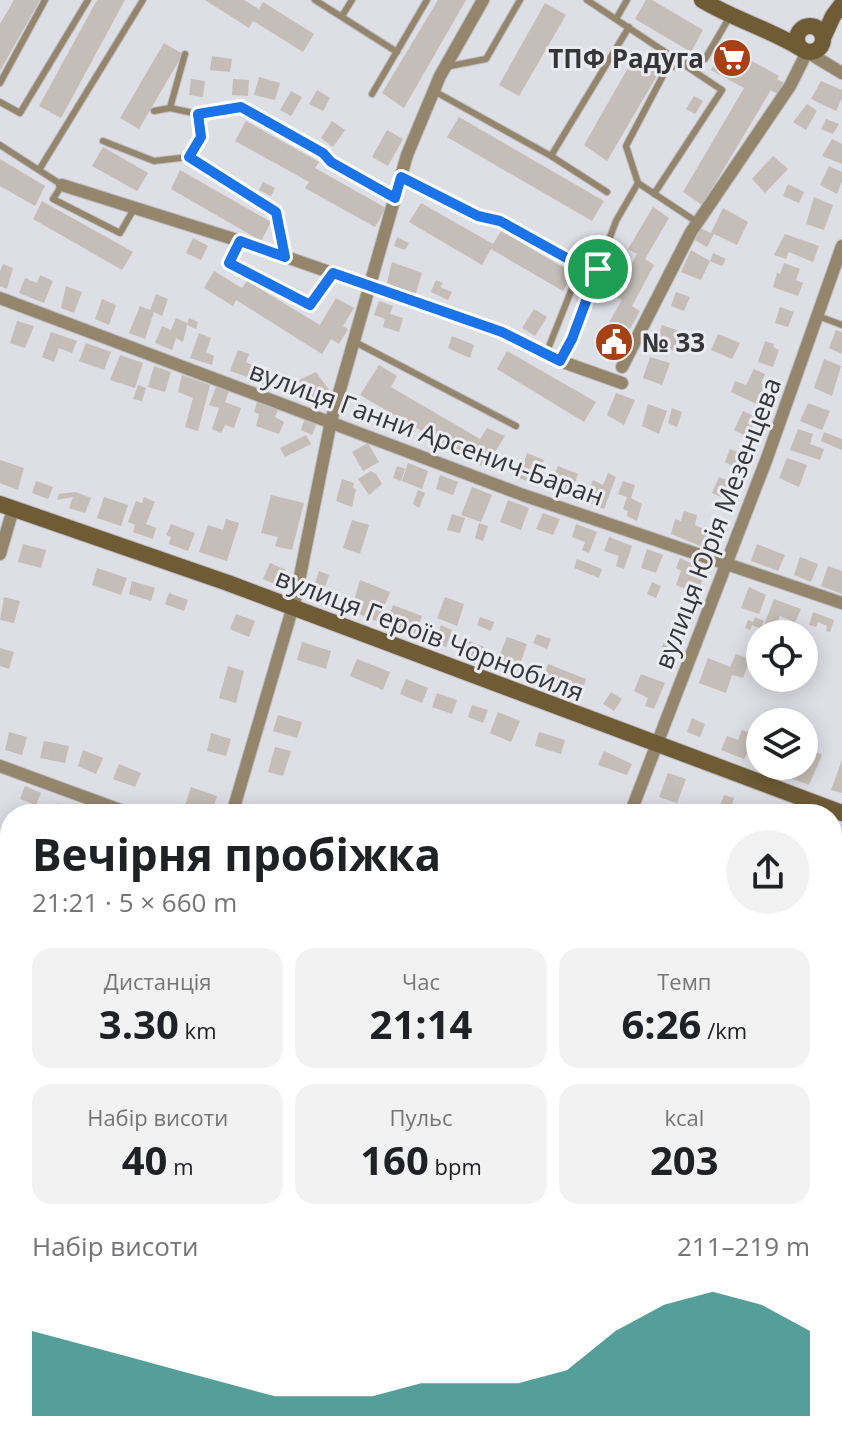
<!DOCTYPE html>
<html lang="uk">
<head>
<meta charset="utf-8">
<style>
  body { margin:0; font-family:"Open Sans",sans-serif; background:#f2f2f2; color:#202124; height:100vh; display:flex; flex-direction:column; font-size:30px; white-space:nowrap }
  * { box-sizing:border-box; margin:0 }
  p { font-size:26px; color:#757577 }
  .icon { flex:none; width:44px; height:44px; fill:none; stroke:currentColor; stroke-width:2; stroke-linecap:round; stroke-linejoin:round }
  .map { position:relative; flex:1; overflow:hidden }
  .details { position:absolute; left:0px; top:804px; width:842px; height:648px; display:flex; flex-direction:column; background:#fff; border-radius:32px 32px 0 0; box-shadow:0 4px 20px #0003 }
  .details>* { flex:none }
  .tools { position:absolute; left:746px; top:620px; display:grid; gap:16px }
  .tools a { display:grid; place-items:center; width:72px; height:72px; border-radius:50%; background:#fff; box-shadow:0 4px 20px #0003; font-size:40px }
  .pin { position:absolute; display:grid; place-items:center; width:68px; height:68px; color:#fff; margin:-34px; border:4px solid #fff; border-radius:50%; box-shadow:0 2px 8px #0007 }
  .round { display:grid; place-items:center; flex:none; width:84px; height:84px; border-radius:42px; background:#f2f2f2 }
  .overview { display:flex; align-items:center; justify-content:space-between; height:136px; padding:0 32px }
  h1 { font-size:44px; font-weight:700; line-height:60px }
  .metrics { display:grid; grid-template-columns:repeat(3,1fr); gap:12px; height:136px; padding:8px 32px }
  .metrics div { display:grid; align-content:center; border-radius:20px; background:#f2f2f2; text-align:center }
  .metrics b { font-size:40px; font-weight:700 }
  .metrics small { font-size:22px; font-weight:400 }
  .metrics p { font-size:22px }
  .chart { height:224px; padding:16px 32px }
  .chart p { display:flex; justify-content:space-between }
  .chart svg { width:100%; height:144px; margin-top:8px; fill:#0f766e; opacity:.7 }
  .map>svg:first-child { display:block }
</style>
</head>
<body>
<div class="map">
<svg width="842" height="1452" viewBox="0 0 842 1452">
  <rect width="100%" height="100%" fill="#dedee5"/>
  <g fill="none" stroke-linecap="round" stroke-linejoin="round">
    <!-- stream -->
    <path stroke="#7a93ba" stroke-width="4" d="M138,1442L159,1452"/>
    <!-- river -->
    <path stroke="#97bbf2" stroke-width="22" d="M794,1452L807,1442"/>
  </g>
  <!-- building -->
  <path fill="#c4bdb8" d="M14,0H40L0,71V24Z
    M97,0H125L61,118L39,106Z
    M205,0H244L259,9L263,2L314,34L303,52L253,21L249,28Z
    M438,0H466L404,108L382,93Z
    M646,0H652L703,30L691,52L635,19Z
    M545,3L566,15L519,96L499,85Z
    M164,43L183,54L139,129L120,118Z
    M725,46L779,76L777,79L784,83L777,94L771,90L702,205L683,192L744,88L711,70Z
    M212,56L232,59L230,72L210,70Z
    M633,59L646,67L649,62L661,69L607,161L584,145Z
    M259,77L280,83L275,100L254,95Z
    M191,79L205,81L203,97L189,95Z
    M233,79L249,80L248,96L232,95Z
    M821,81L842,90V98L836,111L811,99Z
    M317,90L330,98L323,111L309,104Z
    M291,91L302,97L291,116L280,110Z
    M694,96L703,101L695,114L686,109Z
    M807,104L817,111L806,130L793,122Z
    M459,117L604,201L592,221L447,137Z
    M826,119L839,124L833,134L821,129Z
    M246,121L319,162L315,168L386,208L375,227L305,188L309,182L235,141Z
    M332,121L345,130L333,147L321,138Z
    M387,130L403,139L388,166L372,157Z
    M832,139L842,144V164L822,156Z
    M103,147L148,173L137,191L92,166Z
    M773,156L788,169L765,193L752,179Z
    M0,159L45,186L35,206L0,186Z
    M829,166L842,172V181L837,194L820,185Z
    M180,170L271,222L261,241L171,189Z
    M263,182L275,188L271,196L259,190Z
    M788,184L804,192L799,203L783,196Z
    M814,197L833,205L824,230L806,224Z
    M42,201L133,252L122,270L33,219Z
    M421,203L493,244L501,231L573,273L563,291L491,249L482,265L409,222Z
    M653,207L669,218L645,259L654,265L632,306L640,311L617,353L598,341L622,300L614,296L637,254L628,249Z
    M723,208L748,222L737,245L714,234L707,247L695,240L700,228L711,233Z
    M785,234L819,246L813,262L789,252L786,259L774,255Z
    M397,237L409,243L405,250L394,246Z
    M193,238L208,246L201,260L186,253Z
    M691,250L710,261L713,253L726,259L722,266L710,261L701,280L681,272Z
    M392,262L422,273L415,296L387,283Z
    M784,263L800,269L796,280L803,283L798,296L773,287L777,273L780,274Z
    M3,264L13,268L7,289L0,286V271Z
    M214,271L242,288L247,281L320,325L336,298L354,308L343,326L348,329L339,344L331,339L322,354L236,300L233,306L204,288Z
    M40,275L53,281L44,303L19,293L25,278L37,283Z
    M436,280L443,283L440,287L452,292L448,300L431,292Z
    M66,286L82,292L74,313L61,308Z
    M676,292L690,297L684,311L671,306Z
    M156,294L168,299L162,316L154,312L145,339L129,333L140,306L150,310Z
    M102,299L116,305L109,325L95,319Z
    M379,301L393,306L390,314L403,318L399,332L383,327L385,319L374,315Z
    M780,307L794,312L788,327L775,323Z
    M534,309L547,317L535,336L522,328Z
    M176,318L187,323V325L189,318L198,322L196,329L187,325L183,342L176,338L172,350L155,343L162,326L171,330Z
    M17,321L34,326L25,348L10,343Z
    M662,325L682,332L674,351L655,343Z
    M836,330L842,332V354L829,348Z
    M51,332L77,341L72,353L59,348L54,362L42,357Z
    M199,333L211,338L206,352L214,356L212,365L190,358Z
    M718,334L740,343L732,359L711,350Z
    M452,336L474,345L470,358L448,348Z
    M765,341L774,344L773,347L779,350L773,367L758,362Z
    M86,343L111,352L104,370L79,361Z
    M238,350L249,354L246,362L254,366L250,378L230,371Z
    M507,351L596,402L584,422L497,369Z
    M120,355L143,363L135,388L110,380Z
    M650,357L670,363L662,385L643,378Z
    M824,359L841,366L832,396L814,388Z
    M379,365L397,376L391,387L480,439L487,428L505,436L485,468L360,395Z
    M154,366L171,372L165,392L148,387Z
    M754,369L765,374L761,383L773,388L767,409L731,392L735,381L746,385Z
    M316,372L329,390L310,400L297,381Z
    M182,375L210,385L198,431L185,427L193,398L178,392Z
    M265,376L277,380L274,389L262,384Z
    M138,385L146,388L142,401L133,399Z
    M216,387L229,391L225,402L241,408L234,428L225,425L221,433L212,429L219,408L209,405Z
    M616,393L635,400L624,425L607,415Z
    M257,402L278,410L275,417L284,422L279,434L256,426L259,414L254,412Z
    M808,403L830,411L822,430L800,421Z
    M648,404L667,411L659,434L642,426Z
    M672,408L682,412L677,427L668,423Z
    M743,411L756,417L748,437L734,430Z
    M305,418L317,422L312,435L301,430Z
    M798,429L813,434L810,444L824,449L820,460L790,450Z
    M824,432L842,439V450L821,441Z
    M306,435L311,444L285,457L280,448Z
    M368,443L379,462L363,471L352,452Z
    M730,449L743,454L738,469L725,462Z
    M527,453L544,460L534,484L519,478Z
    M787,458L807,465L799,487L779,478Z
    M0,460L24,468L18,490L0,483Z
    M408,463L428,471L422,489L402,481Z
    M397,466L405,469L401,481L393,478Z
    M558,466L578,474L571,495L549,488Z
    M371,471L376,474L382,484L369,495L358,479Z
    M608,473L616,477L604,509L584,501L593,480L603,485Z
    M440,475L458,482L453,495L436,489Z
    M719,477L734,483L728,500L712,493Z
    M342,479L354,483L353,488L356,489L352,507L336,501Z
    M36,481L53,487L48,499L32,493Z
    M623,481L635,485L631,498L642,504L637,521L627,516L628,511L623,509L627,497L618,494Z
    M472,487L492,495L481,522L461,515Z
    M418,490L425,493L419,508L413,504Z
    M76,492L91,498L85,513L69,508L73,497L57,500L59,494Z
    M271,495L304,503L292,550L275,546L278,537L261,533Z
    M104,497L128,505L121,526L97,518Z
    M144,497L155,502L146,524L156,528L153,539L133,532L135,525L128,522L136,501L142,503Z
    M508,500L529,508L521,530L500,522Z
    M684,511L697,515L695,525L708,531L703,547L671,534L675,519L681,521Z
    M543,513L560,519L553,535L536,529Z
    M452,514L465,518L460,533L447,530Z
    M226,519L239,523L227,561L199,552L208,525L223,530Z
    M352,520L369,525L360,554L343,548Z
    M479,523L488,526L483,541L475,538Z
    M171,524L195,533L188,551L169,544L171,537L166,535Z
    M576,524L597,532L589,553L582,550L585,542L572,537Z
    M609,537L632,546L624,569L616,566L619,556L604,551Z
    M23,544L46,550L41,568L18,562Z
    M757,544L785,555L778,571L751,561Z
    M647,549L663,555L656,573L641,568Z
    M800,557L818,564L811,582L794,575Z
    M680,558L706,570L697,594L676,585L681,571L676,568Z
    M577,559L602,569L599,578L574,568Z
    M270,563L286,570L279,586L263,579Z
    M828,566L842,571V594L821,586Z
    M97,568L127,578L121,595L92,585Z
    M319,571L329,575L324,590L338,594L334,606L310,598Z
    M360,580L390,592L378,622L359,614L363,604L354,601Z
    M132,581L155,588L151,601L129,594Z
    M652,582L661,586L656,598L647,594Z
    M749,587L766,595L759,614L741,608Z
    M169,593L188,600L184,611L165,604Z
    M4,597L20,601L14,623L0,620Z
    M445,597L464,604L457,626L437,618Z
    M774,599L801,609L795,622L780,616L773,634L762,630Z
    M393,605L422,616L415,635L386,624Z
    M813,612L834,620L830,632L826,631L827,626L818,622L816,627L809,625Z
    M236,614L255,621L249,637L230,629Z
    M480,617L494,622L491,631L477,625Z
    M755,617L764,621L761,629L752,625L750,630L745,628L748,620L753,622Z
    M441,625L452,630L446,647L435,642Z
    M668,632L680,637L673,657L660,652Z
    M537,634L551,639L547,649L533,643Z
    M507,637L527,644L520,664L515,662L511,670L496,664Z
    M462,638L484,647L478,661L456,651Z
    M302,642L331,651L326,669L297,660Z
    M0,648L14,652L9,669L0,666Z
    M736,654L750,659L743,678L732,675L726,693L699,683L708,658L730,667Z
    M357,659L390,672L383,690L350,676Z
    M548,664L586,679L581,694L543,680Z
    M228,666L244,671L236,703L219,698Z
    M641,674L665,683L654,709L645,706L648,698L634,691Z
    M406,679L428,688L422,703L400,694Z
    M611,692L622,699L614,711L603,704Z
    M437,693L457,700L452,714L432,707Z
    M472,705L488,710L483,723L468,717Z
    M498,712L520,721L511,742L490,733Z
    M278,715L302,722L297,738L273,731Z
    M692,718L705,724L700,737L687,732Z
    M742,730L757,735L744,759L721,750L727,736L738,740Z
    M9,732L27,737L22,755L5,750Z
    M539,732L565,740L561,754L535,746Z
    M211,733L231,739L226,756L207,751Z
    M44,741L69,746L65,763L40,758Z
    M275,747L291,751L283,776L268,772Z
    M804,747L822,755L809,785L793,779L797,770L787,766H804Z
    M83,750L103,758L96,774L78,766Z
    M604,751L632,764L627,775L598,765Z
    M842,760V793L831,790Z
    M119,764L141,773L135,787L113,779Z
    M668,773L686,779L677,803L659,797Z
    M25,786L41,793L36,805L20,799Z
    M191,787L217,796L211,814H200L184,809Z
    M724,795L734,798L729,814H717Z
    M58,803L77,810L76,814H53Z
    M833,891L842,895V921L832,916Z
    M10,1055V1091L9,1092L0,1086V1069Z
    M834,1311L842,1318V1330L835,1339L832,1336Z
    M10,1407V1425L3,1422L1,1414L4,1409Z
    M616,1442H634L629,1452L614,1448Z"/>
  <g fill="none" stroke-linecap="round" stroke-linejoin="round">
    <!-- lane casing -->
    <g stroke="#bcbcc3" stroke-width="8">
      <path id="lane" d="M315,0L397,52
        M587,0L722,90L654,194
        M342,16L352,0
        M616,19L627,0
        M445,67L486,59L520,0
        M0,83L45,0
        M434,91L551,156L607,192
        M372,94L427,0
        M0,102L20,113L88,0
        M154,111L170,108
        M198,114L241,107L323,153L331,162L395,198
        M103,141L154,161L189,157L201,137L198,114L170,108L185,54
        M0,145L62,185L53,199L120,233L135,207
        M551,156L629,27
        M189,157L276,212L285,256
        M39,170L143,0
        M401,177L478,216L500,221L581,266L598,269
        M638,183L697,222
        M240,241L229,263L310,305L333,273
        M818,316L842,325
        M353,341L516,426
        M546,354L581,266
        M560,361L572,339L616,221L638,183L626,146L667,68L705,59L729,18
        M0,1190L10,1167
        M0,1306L10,1311
        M0,1365L10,1369"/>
    </g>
    <!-- street casing -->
    <g stroke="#bcbcc3" stroke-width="14">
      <path id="street" d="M62,185L240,241L502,332L560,361L622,383
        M0,298L523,495L842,603
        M622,367L691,232L790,86L807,52L842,73
        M0,554L13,509
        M0,766L131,814
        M232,814L296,596L331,421L407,155L440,76L483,0
        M630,814L767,458L842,246
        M832,987L842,969
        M0,1007L10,1011
        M832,1360L842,1349
        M300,1452L301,1442
        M404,1452L407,1442
        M606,1452L609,1442"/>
    </g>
    <!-- secondary casing -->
    <g stroke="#bcbcc3" stroke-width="18">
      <path id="secondary" d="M702,0C733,19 769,29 800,48
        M797 39a13 13 0 1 1 26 0a13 13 0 1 1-26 0Z
        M823,38L833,16L842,4
        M0,504L228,583L842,813"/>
    </g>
    <!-- lane -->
    <use href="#lane" stroke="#93866d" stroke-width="6"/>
    <!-- street -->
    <use href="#street" stroke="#93866d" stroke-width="12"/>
    <!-- secondary -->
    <use href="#secondary" stroke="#6f5b36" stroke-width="16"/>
  </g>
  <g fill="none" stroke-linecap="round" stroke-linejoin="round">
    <!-- route casing -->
    <g stroke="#fff" stroke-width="16">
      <path id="route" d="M241,107L323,153L331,162L395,198L401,177L478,216L500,221L581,266L598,269L572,339L560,361L502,332L333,273L310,305L229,263L240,241L285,257L276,212L189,157L201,137L198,114Z"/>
    </g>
    <!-- route -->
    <use href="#route" stroke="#1a73e8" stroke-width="10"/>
  </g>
  <!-- icons -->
  <defs>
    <g id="supermarket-disc" transform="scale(2)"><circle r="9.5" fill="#a64015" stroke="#ebebf2"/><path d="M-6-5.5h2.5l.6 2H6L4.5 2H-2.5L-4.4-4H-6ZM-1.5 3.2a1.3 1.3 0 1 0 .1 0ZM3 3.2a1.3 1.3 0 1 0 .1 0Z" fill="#fff"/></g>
    <g id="civic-disc" transform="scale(2)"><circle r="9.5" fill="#a64015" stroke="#ebebf2"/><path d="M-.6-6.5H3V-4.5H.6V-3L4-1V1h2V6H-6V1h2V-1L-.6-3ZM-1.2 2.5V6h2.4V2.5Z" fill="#fff"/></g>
  </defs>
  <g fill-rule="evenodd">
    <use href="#supermarket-disc" x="732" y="58"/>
    <use href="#civic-disc" x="614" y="342"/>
  </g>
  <g text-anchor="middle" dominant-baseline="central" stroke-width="6" stroke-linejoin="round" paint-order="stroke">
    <!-- poi labels -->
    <g font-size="26" font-weight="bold" fill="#363639" stroke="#ebebf2" text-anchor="end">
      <text x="704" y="58">ТПФ Радуга</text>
      <text x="642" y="342" text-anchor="start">№ 33</text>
    </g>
    <!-- street labels -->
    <g font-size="26" fill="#363639" stroke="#ebebf2">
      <text transform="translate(427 433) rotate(20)">вулиця Ганни Арсенич-Баран</text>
      <text transform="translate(717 523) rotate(-69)">вулиця Юрія Мезенцева</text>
      <text transform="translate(430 634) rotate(21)">вулиця Героїв Чорнобиля</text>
    </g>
  </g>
</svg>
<div class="tools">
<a><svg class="icon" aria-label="locate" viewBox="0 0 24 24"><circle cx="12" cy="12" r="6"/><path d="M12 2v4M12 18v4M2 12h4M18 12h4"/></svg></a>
<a><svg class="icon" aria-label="layers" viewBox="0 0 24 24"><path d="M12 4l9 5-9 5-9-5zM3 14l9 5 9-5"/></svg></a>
</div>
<div class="pin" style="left:598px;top:269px;background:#1e9e55"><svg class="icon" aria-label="arrive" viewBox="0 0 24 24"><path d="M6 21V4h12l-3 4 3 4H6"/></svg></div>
<section class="details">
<div class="overview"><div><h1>Вечірня пробіжка</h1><p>21:21 · 5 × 660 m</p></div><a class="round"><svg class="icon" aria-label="share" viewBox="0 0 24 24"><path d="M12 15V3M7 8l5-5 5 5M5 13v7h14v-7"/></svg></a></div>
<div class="metrics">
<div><p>Дистанція</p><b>3.30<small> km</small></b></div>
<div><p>Час</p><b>21:14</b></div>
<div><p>Темп</p><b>6:26<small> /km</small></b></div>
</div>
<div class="metrics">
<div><p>Набір висоти</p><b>40<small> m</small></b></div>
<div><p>Пульс</p><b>160<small> bpm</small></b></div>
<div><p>kcal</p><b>203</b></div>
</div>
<div class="chart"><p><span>Набір висоти</span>211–219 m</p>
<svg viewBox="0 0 160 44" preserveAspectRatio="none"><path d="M0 44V18L10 22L20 26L30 30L40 34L50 38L60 38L70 38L80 34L90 34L100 34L110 30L120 18L130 10L140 6L150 10L160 18V44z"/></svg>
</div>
</section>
</div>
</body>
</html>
